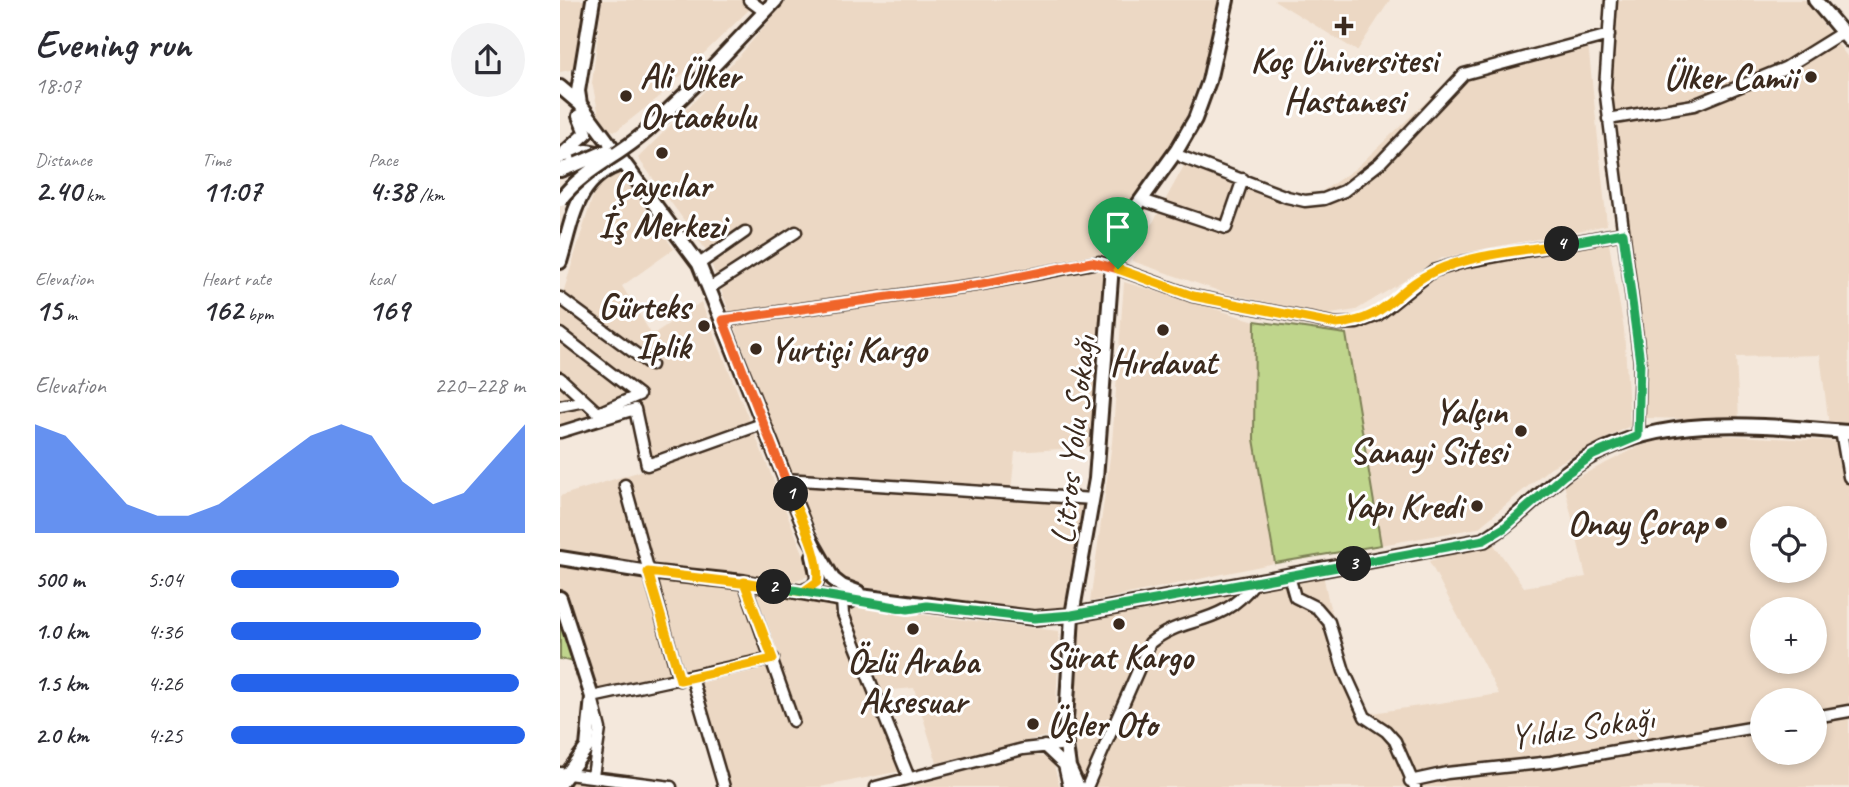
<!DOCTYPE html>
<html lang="en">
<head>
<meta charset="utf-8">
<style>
  body { margin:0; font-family:Caveat,sans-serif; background:#f2f2f3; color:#2b2b33; height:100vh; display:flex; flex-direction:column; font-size:26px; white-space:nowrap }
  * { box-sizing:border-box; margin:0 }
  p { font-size:23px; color:#7c7c81 }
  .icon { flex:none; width:38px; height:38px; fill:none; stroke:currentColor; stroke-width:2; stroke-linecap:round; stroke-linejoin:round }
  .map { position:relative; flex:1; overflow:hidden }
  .side { display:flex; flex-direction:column; background:#fff; width:560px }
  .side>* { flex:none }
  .controls { position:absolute; left:1190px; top:506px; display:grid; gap:14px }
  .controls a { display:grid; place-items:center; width:77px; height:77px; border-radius:50%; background:#fff; box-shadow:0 4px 10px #0003; font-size:35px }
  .pin { position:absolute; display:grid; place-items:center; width:60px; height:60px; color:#fff; margin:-72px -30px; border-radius:50% 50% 50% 0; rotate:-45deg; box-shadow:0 0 7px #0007 }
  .pin .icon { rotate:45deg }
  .km { position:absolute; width:35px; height:35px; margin:-18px; border-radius:50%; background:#222; color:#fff; font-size:19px; line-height:35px; text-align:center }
  .round { display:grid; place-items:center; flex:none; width:74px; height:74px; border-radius:37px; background:#f2f2f3 }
  .overview { display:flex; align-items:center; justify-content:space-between; height:119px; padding:0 35px }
  h1 { font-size:38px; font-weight:700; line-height:52px }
  .stats { display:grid; grid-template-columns:repeat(3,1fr); gap:10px; height:119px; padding:7px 35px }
  .stats div { display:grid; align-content:center }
  .stats b { font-size:30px; font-weight:700 }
  .stats small { font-size:19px; font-weight:400 }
  .stats p { font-size:19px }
  .chart { height:196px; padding:14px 35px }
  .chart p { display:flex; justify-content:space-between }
  .chart svg { width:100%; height:126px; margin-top:7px; fill:#2563eb; opacity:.7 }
  ul { padding:0 35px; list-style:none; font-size:23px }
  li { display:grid; grid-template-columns:112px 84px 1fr; align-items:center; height:52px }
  li i { height:18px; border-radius:9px; background:#2563eb }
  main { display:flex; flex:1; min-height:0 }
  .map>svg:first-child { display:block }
</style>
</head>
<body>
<main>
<section class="side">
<div class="overview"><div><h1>Evening run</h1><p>18:07</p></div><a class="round"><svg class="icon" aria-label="share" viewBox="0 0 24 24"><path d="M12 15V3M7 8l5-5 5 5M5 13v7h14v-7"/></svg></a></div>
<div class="stats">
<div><p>Distance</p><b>2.40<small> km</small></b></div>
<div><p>Time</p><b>11:07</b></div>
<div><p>Pace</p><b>4:38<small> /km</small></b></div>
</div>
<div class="stats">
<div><p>Elevation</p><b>15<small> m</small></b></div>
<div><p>Heart rate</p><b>162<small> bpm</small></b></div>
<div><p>kcal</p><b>169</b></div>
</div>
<div class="chart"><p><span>Elevation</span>220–228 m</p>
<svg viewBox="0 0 160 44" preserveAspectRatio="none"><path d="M0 44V6L10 10L20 22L30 34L40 38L50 38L60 34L70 26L80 18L90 10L100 6L110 10L120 26L130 34L140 30L150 18L160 6V44z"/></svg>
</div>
<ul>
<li><b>500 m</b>5:04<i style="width:57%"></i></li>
<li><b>1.0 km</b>4:36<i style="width:85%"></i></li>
<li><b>1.5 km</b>4:26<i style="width:98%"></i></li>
<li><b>2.0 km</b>4:25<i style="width:100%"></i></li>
</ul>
</section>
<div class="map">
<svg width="1289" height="787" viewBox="0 0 1289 787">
  <rect width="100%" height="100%" fill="#f4e8dc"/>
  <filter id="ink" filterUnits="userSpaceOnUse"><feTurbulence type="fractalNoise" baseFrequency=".0143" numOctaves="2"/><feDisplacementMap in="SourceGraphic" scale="14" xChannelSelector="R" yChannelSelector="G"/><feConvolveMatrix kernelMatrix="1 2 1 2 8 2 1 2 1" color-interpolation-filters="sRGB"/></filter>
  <g filter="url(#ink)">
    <!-- built -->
    <path fill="#ecd8c4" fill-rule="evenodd" d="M0,0H25L19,68L0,72Z
      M42,0H199L98,98L56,131L50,130L39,115L32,83Z
      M227,0H658L650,49L620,134L563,212L547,258L531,447L455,452L451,491L524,494L505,610L466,611L284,584L238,493L146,250L78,158L181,54Z
      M714,0H830L797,51Z
      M1056,0H1245L1289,59V425H1269L1260,355L1176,357L1179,420L1085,418L1051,95Z
      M1027,34L1047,225L882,258L796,310L765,315L665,293L572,261L631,153L743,198L757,195L796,168L902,68Z
      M59,172L114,249L62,286L92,335L141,302L252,575L233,581L0,552V496L84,470L73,414L0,434V303L38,179Z
      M1048,238L1064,329L1070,426L991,467L918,528L821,545L786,334L822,317L863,282L897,270Z
      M564,282L695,321L694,439L715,563L530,602L552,443Z
      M1120,433L1289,442V787H525L520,776L515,739L518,623L763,574L769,604L806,714L939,694L869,561L932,542L964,587L1026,577L1004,484L1078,447ZM1202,518H1255V570H1202ZM1202,609H1255V662H1202ZM1202,700H1255V752H1202Z
      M0,566L295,607L499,631L495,734L377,763L354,688L322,691L351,769L260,787H157L128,683L37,700L0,596Z
      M470,754L492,759L500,787H349Z
      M12,780L32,781L65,787H2Z"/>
    <!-- green -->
    <path fill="#bfd58c" stroke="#7d8055" stroke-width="2" d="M695,321L786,334L821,545L715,563L694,439Z
      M0,616L2,619L14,662L0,659Z"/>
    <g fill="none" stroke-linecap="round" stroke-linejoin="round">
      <!-- minor casing -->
      <g stroke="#3b2a1e" stroke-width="15">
        <path id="minor" d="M189,0L205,12
          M1051,0L1045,88L1080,362L1078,437
          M1048,119L1134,105L1225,68L1283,32
          M622,157L727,197L745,201L764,199L784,191L820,163L904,74L1049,35
          M588,202L666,228L683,179
          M139,264L185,232
          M151,287L236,232
          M0,298L91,365
          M163,320L422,284L539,262L633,296L777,324L797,323L818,315L873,271L903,262L1063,233
          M0,334L79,395L38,413
          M0,378L38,413L39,417
          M0,406L25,401
          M1281,431L1289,477
          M0,432L75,409L87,465L202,424
          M225,479L533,499
          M65,485L119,680
          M729,576L735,597L757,608L769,622L784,671L805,717L826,731L835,741L855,787
          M184,582L233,721
          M282,600L283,614L349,778
          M132,678L164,787
          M1255,717L1289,711
          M484,746L504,765L509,787
          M0,773L111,787
          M33,776L40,729L32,697L213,658
          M850,781L887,773L991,762L1202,726
          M316,787L463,749L499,745L505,738
          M527,787L590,643C626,613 659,630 695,582"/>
      </g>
      <!-- major casing -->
      <g stroke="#3b2a1e" stroke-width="18">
        <path id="major" d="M1255,0L1289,40
          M0,87L20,104L139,264L248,535L273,579L282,586L298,592
          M20,104L18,91L33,0
          M93,125L142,78L216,0
          M4,155L27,151L48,155
          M0,157L26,133L19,116
          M0,170L17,164
          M0,262C13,219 16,177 63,163
          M0,558L88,572L184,582L290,601
          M243,592L254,587L258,578L253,556
          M0,598L32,697L27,747L0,784
          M282,600L286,596H300L474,618L512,615L924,540C964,516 992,477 1033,455C1111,413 1204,426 1289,432
          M518,787L509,767L505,738L512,615L536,479L552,265L574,210L617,150L635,119L649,81L667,0"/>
      </g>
      <!-- minor -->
      <use href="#minor" stroke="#fff" stroke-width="10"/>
      <!-- major -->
      <use href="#major" stroke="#fff" stroke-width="12"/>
      <!-- major-bridge casing -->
      <g stroke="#3b2a1e" stroke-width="18" stroke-linecap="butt">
        <path id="major-bridge" d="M17,164L47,151
          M0,200C25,167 65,154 93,125"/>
      </g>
      <!-- major-bridge -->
      <use href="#major-bridge" stroke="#fff" stroke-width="12"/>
    </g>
  </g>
  <g fill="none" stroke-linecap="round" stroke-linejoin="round" filter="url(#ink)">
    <!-- split-1 casing -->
    <g stroke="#fff" stroke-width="14">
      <path id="split-1" d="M231,494L163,320L422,284L532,262L558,269"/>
    </g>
    <!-- split-2 casing -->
    <g stroke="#fff" stroke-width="14">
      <path id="split-2" d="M214,587L88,572L120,680L213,659L184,582L243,592L257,582C262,558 240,517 231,494"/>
    </g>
    <!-- split-3 casing -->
    <g stroke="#fff" stroke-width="14">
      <path id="split-3" d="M214,587L348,609L367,606L474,618L512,615L794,564"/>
    </g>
    <!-- split-4 casing -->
    <g stroke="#fff" stroke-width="14">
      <path id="split-4" d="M794,564L924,540L944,528L1004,475L1033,455L1078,436L1080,362L1063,233L1002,244"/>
    </g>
    <!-- split-5 casing -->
    <g stroke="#fff" stroke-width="14">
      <path id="split-5" d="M558,269L633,296L777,324C829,320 834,289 875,271C914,254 961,251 1002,244"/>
    </g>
    <!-- split-1 -->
    <use href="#split-1" stroke="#f0652b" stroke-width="9"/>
    <!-- split-2 -->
    <use href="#split-2" stroke="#f5b400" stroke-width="9"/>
    <!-- split-3 -->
    <use href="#split-3" stroke="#22a559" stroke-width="9"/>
    <!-- split-4 -->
    <use href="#split-4" stroke="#22a559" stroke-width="9"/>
    <!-- split-5 -->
    <use href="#split-5" stroke="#f5b400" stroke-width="9"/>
  </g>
  <!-- markers -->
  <g fill="#3b2a1e" stroke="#fff" stroke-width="2.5">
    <path d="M780.5 15.5h7v7h7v7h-7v7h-7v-7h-7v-7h7z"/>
    <circle cx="1251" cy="77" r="7"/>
    <circle cx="66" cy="96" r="7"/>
    <circle cx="102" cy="153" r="7"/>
    <circle cx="144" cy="326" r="7"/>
    <circle cx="603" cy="330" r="7"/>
    <circle cx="196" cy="349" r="7"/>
    <circle cx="961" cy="431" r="7"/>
    <circle cx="917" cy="506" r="7"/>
    <circle cx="1161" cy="523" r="7"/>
    <circle cx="559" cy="624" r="7"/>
    <circle cx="353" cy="629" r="7"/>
    <circle cx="473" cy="724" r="7"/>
  </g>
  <g text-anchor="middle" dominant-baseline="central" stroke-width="6" stroke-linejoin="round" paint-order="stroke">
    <!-- poi labels -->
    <g font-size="35" font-weight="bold" fill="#3b2a1e" stroke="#fff">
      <text x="784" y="60">Koç Üniversitesi<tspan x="784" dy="40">Hastanesi</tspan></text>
      <text x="80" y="76" text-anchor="start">Ali Ülker<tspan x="80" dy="40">Ortaokulu</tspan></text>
      <text x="1237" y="77" text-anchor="end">Ülker Camii</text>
      <text x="102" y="185">Çaycılar<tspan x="102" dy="40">İş Merkezi</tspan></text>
      <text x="130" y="306" text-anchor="end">Gürteks<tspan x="130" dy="40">Iplik</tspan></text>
      <text x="210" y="349" text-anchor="start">Yurtiçi Kargo</text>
      <text x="603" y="362">Hırdavat</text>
      <text x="947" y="411" text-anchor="end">Yalçın<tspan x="947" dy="40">Sanayi Sitesi</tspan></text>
      <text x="903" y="506" text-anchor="end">Yapı Kredi</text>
      <text x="1147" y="523" text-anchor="end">Onay Çorap</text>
      <text x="559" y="656">Sürat Kargo</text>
      <text x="353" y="661">Özlü Araba<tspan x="353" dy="40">Aksesuar</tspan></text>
      <text x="487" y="724" text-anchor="start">Üçler Oto</text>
    </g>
    <!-- street labels -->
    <g font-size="35" fill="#3b2a1e" stroke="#fff">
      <text transform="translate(513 440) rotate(-84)">Litros Yolu Sokağı</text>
      <text transform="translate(1022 727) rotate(-8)">Yıldız Sokağı</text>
    </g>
  </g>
</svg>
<div class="controls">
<a><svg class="icon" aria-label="locate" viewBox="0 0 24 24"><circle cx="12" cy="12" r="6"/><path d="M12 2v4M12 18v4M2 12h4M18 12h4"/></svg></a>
<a>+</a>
<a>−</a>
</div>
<div class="pin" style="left:558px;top:269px;background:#1e9e55"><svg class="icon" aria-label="arrive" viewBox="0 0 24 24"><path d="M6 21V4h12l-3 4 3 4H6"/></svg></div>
<b class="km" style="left:231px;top:494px">1</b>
<b class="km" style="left:214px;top:587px">2</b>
<b class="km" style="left:794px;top:564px">3</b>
<b class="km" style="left:1002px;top:244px">4</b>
</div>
</main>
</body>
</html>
